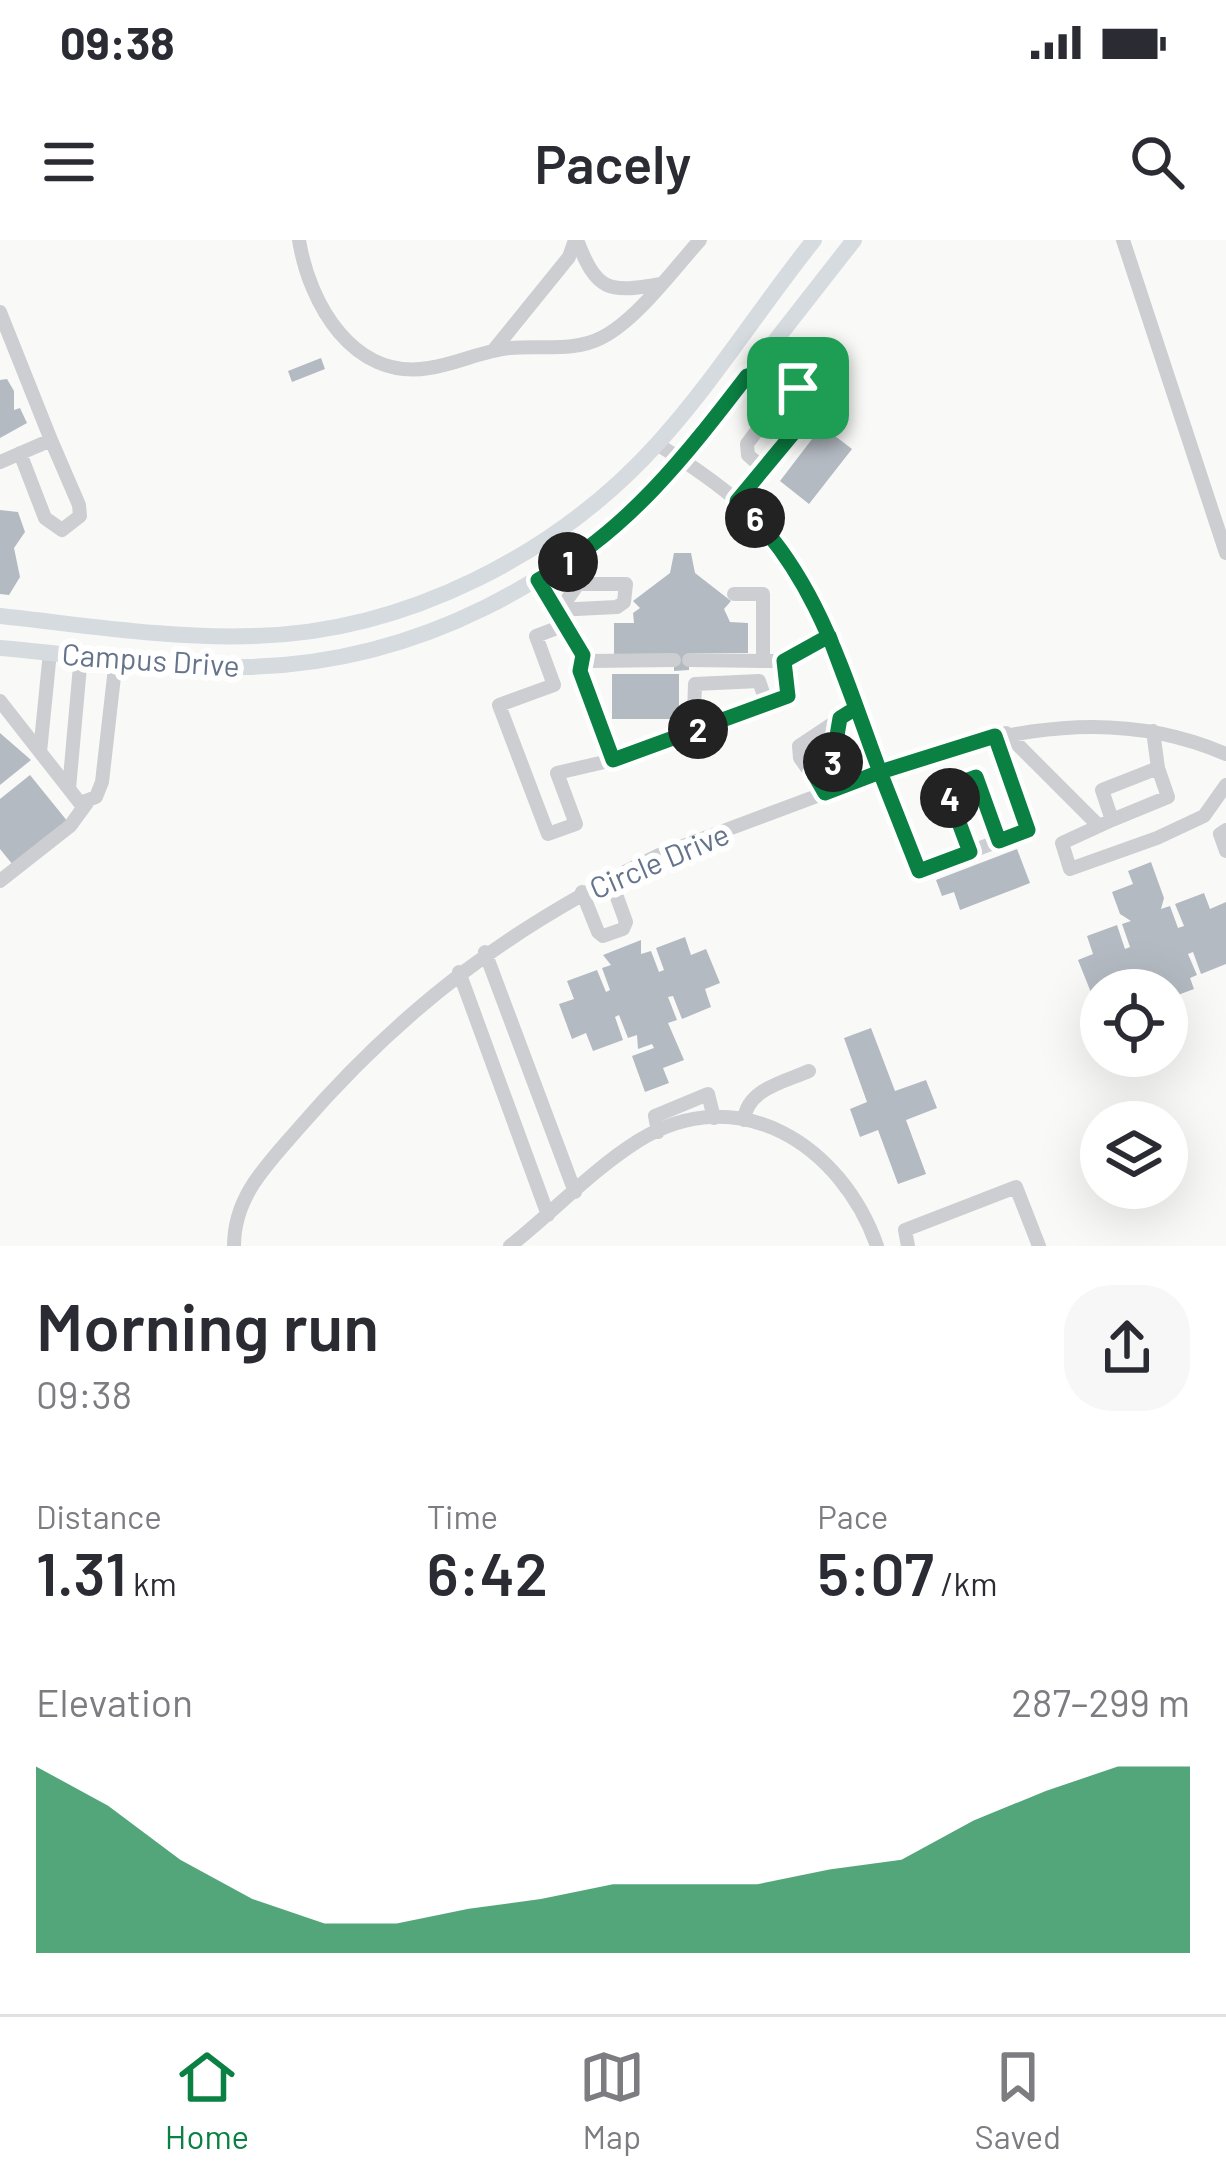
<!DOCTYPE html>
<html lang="en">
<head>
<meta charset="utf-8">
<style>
  body { margin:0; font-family:Barlow,sans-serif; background:#f7f7f7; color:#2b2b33; height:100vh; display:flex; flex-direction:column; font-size:45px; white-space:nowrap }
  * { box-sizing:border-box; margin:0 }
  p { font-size:39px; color:#7c7c81 }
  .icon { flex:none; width:66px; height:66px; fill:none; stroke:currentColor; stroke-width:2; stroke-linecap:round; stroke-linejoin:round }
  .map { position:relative; height:1006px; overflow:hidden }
  .sheet { display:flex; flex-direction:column; background:#fff; flex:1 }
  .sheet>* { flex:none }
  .controls { position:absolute; left:1080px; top:729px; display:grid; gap:24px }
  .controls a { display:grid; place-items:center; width:108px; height:108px; border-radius:50%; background:#fff; box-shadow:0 12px 48px #0002; font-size:60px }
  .pin { position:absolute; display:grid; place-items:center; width:102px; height:102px; color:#fff; margin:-51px; border-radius:24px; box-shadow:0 6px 18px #0006 }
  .km { position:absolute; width:60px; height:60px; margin:-30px; border-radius:50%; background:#222; color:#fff; font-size:33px; line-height:60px; text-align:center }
  .round { display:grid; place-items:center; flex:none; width:126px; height:126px; border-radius:48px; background:#f7f7f7 }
  .head { display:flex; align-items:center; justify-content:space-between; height:204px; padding:0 36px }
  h1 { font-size:66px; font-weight:600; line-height:90px }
  .stats { display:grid; grid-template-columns:repeat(3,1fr); gap:18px; height:204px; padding:12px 36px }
  .stats div { display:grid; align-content:center }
  .stats b { font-size:60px; font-weight:600 }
  .stats small { font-size:33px; font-weight:400 }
  .stats p { font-size:33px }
  .chart { height:336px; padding:24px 36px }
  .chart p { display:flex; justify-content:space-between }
  .chart svg { width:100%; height:216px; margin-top:12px; fill:#0b8043; opacity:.7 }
  .status { display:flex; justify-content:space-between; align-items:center; height:84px; padding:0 60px; background:#fff; direction:ltr }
  .status svg { height:33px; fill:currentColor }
  header { display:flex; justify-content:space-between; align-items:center; height:156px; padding:0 36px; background:#fff; font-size:54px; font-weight:600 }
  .dock { display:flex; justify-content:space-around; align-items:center; height:168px; border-top:3px solid #e1e1e2; background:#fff; font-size:33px; color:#7c7c81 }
  .dock a { display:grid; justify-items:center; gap:6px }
  .dock .selected { color:#0b8043 }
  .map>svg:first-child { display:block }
</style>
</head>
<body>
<div class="status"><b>09:38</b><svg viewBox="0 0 49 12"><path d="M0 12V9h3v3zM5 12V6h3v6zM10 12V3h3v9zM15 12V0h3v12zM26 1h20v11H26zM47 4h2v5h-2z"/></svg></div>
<header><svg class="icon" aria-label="menu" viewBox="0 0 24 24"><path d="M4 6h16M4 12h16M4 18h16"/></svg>Pacely<svg class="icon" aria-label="search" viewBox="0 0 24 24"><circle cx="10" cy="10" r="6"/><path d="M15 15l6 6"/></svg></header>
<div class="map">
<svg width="1226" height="1006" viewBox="0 0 1226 1006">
  <rect width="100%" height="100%" fill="#f9f9f7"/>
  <!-- building -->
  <path fill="#b4bac2" d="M321,118L325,129L292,142L288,131Z
    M7,139L14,151V170L20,168L27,183L0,198V140Z
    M822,186L852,209L809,264L780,241Z
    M0,270L18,272L25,292L14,308L20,337L9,355L0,354Z
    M674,313H691L695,333L731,361L724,369L730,382L748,383V413H689V430L674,431V414H614V383H634L633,373L640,368L633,361L670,333Z
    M612,434H679V479H612Z
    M0,493L31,520L0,545Z
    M30,535L68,582L13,625L0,609V559Z
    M1017,609L1030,643L960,670L954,652L942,656L936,640Z
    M1151,622L1164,658L1161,669L1170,666L1178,688L1184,686L1175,664L1204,653L1210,669L1226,662V724L1201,734L1193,712L1188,714L1197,735L1190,738L1194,749L1167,759V750H1146L1139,732L1135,733L1141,750H1101L1092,755L1078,720L1093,714L1087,696L1117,685L1125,709L1130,707L1122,684L1131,681L1120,674L1112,652L1133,644L1128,631Z
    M685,697L691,715L706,709L720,743L705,749L711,767L682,779L673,756L668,757L677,780L668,783L684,820L663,828L669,843L645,852L632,816L654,808L652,804L638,809L637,795L628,798L619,775L615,777L623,800L593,811L586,793L572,799L559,764L574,759L567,741L597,730L606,752L610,750L602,728L611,725L603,715L641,700V714L651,711L659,732L664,730L656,708Z
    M871,788L895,851L926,840L937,868L906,880L926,934L898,944L878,890L860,897L850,869L867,862L844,798Z"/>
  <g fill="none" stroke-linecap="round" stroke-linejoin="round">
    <!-- minor -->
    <path stroke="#ccced2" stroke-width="14" d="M299,0C309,63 353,141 429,128C456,124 482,111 510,108C539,105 574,112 601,98C636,81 674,29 700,0
      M577,0C597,52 608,53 661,44
      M1123,0L1226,313
      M0,72L51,200L0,222
      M493,111L569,17L575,0
      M747,136L780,160
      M657,204C691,225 724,247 753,275C832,353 877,526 919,631L1028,590L995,496
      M20,213L45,278L62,290L80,276L79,265L51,200
      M737,261C756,239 809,188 813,161L805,150L785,153L747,204L748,215L764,229
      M538,340L565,385L536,396L554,445L499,465L548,594L576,584L557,533L613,520L788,456L784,421
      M734,354H763V421H784L829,396
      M556,370L617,367L624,362L626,344H578L562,367
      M565,385L583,415L580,431L613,520
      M583,415L591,421L674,420
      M689,420L763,421
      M0,461L80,563L96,557L102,542L116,419
      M700,488L694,474L695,444L759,441L767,464
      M1153,491L1158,528L1102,550L1112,580L1062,603L1070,629L1157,598L1204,576L1226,545
      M1006,493L1099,586
      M40,512L50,412
      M814,534L832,525L840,478
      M69,549L81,415
      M825,553L800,518L799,506L856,468
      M1112,580L1168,557L1158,528
      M1226,590L1220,594L1226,611
      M970,612L946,548L976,537L999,601
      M0,641L70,586L89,560
      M582,652L598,692L603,696L623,689L626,682L610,638
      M485,712L575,952
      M459,732L548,975
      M744,880C747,849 784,842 809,831
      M658,892L655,876L708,854L714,878
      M234,1006C234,956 267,925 298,889C404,766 513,685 659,615C720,592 780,570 841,547C967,500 1095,457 1226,514
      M510,1006C553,972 592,930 638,901C739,838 842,906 877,1006
      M908,1006L905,990L1016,947L1039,1006"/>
    <!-- major -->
    <path stroke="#d6dbe0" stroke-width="16" d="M0,376C84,385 171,399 255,396C406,392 558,314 658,203C715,140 761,66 814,0
      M0,408C82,415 165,429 247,427C419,423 566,341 682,220L854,0"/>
  </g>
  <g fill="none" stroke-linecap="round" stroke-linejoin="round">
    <!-- route casing -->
    <g stroke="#fff" stroke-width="24">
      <path id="route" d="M798,148L780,160L747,136C687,214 627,292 538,340L583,415L580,431L613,520L788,456L784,421L829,396L856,468L840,478L832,525L814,534L825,553L880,532L919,631L970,612L946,548L976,537L999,601L1028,590L995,496L880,532C844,436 816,332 737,261L810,173V154L798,148"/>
    </g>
    <!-- route -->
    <use href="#route" stroke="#0b8043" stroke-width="15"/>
  </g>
  <g text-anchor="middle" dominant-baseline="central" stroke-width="12" stroke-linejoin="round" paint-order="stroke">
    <!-- street labels -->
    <g font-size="30" fill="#65748b" stroke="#fff">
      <text transform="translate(151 419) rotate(4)">Campus Drive</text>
      <text transform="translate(659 620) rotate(-23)">Circle Drive</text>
    </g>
  </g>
</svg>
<div class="controls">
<a><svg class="icon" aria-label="locate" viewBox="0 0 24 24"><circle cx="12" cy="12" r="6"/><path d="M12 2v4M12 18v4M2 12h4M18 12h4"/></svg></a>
<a><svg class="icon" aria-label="layers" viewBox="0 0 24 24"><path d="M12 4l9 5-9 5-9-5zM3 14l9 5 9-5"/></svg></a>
</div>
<div class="pin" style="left:798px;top:148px;background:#1e9e55"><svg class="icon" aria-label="arrive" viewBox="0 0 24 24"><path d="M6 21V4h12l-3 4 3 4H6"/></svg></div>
<b class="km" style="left:568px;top:322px">1</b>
<b class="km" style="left:698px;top:489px">2</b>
<b class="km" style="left:833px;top:522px">3</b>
<b class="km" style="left:950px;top:558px">4</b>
<b class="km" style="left:755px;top:278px">6</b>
</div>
<section class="sheet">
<div class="head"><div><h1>Morning run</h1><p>09:38</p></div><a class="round"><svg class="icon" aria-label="share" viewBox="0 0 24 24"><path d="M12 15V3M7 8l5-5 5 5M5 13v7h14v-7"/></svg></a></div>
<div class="stats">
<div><p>Distance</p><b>1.31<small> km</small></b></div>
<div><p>Time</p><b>6:42</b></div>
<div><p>Pace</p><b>5:07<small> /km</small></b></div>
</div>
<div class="chart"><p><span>Elevation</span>287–299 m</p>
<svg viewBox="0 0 160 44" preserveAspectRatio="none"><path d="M0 44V6L10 14L20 25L30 33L40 38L50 38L60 35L70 33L80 30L90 30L100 30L110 27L120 25L130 17L140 11L150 6L160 6V44z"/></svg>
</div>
</section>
<nav class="dock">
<a class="selected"><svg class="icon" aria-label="home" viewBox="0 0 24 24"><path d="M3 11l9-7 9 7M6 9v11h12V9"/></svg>Home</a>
<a><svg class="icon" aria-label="map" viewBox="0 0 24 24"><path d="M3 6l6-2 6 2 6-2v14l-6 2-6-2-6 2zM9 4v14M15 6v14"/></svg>Map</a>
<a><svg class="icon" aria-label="saved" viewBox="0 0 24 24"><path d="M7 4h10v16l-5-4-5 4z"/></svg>Saved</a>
</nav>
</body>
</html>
